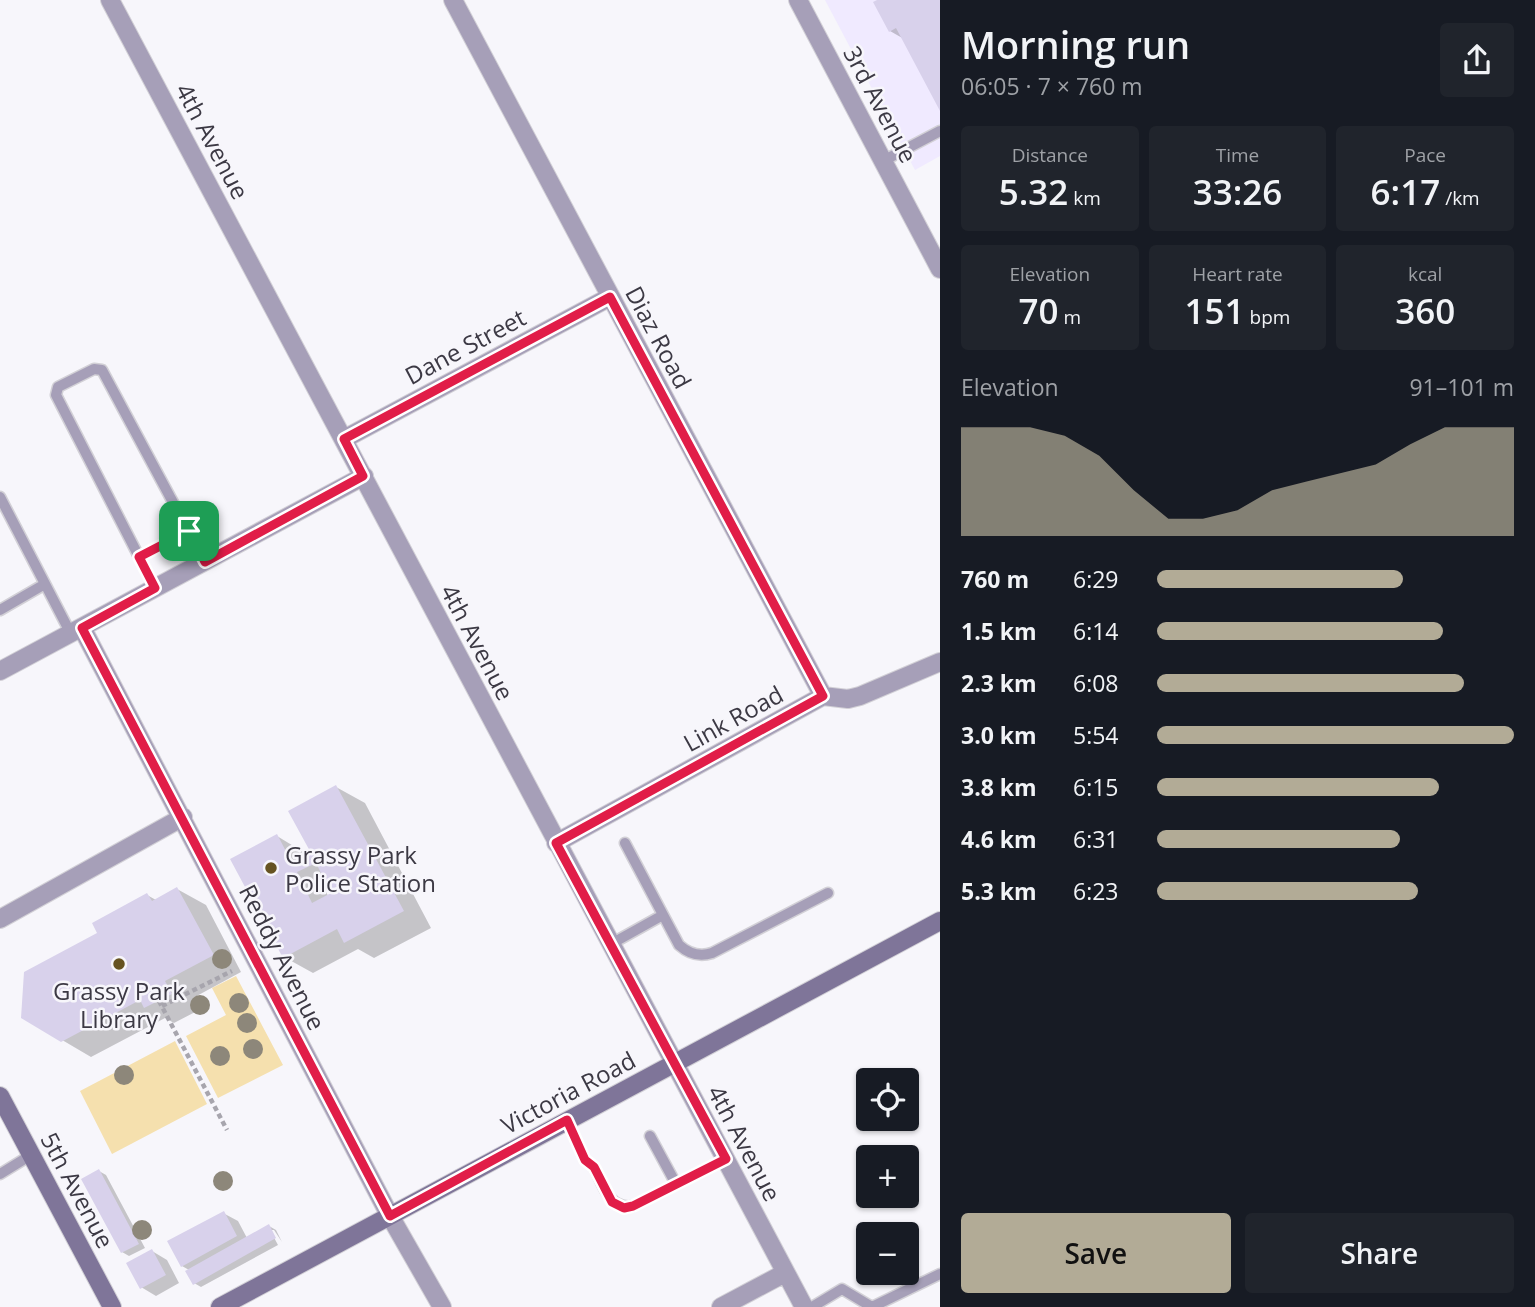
<!DOCTYPE html>
<html lang="en">
<head>
<meta charset="utf-8">
<style>
  body { margin:0; font-family:"Open Sans",sans-serif; background:#20242c; color:#f1f3f6; height:100vh; display:flex; flex-direction:column; font-size:26px; white-space:nowrap }
  * { box-sizing:border-box; margin:0 }
  p { font-size:23px; color:#9ea1a6 }
  .icon { flex:none; width:38px; height:38px; fill:none; stroke:currentColor; stroke-width:2; stroke-linecap:round; stroke-linejoin:round }
  .map { position:relative; flex:1; overflow:hidden }
  .details { display:flex; flex-direction:column; background:#171b24; width:595px }
  .details>* { flex:none }
  .tools { position:absolute; left:856px; top:1068px; display:grid; gap:14px }
  .tools a { display:grid; place-items:center; width:63px; height:63px; border-radius:7px; background:#171b24; box-shadow:0 2px 5px #0004; font-size:35px }
  .pin { position:absolute; display:grid; place-items:center; width:60px; height:60px; color:#fff; margin:-30px; border-radius:14px; box-shadow:0 4px 10px #0006 }
  .round { display:grid; place-items:center; flex:none; width:74px; height:74px; border-radius:7px; background:#20242c }
  .head { display:flex; align-items:center; justify-content:space-between; height:119px; padding:0 21px }
  h1 { font-size:38px; font-weight:600; line-height:52px }
  .figures { display:grid; grid-template-columns:repeat(3,1fr); gap:10px; height:119px; padding:7px 21px }
  .figures div { display:grid; align-content:center; border-radius:7px; background:#20242c; text-align:center }
  .figures b { font-size:35px; font-weight:600 }
  .figures small { font-size:19px; font-weight:400 }
  .figures p { font-size:19px }
  .chart { height:196px; padding:14px 21px }
  .chart p { display:flex; justify-content:space-between }
  .chart svg { width:100%; height:126px; margin-top:7px; fill:#b2ab96; opacity:.7 }
  .action { display:flex; gap:14px; margin-top:auto; padding:14px 21px }
  .action a { flex:1; height:80px; border-radius:7px; background:#b2ab96; color:#111; font-size:28px; font-weight:600; line-height:80px; text-align:center }
  .action a+a { background:#20242c; color:#f1f3f6 }
  ul { padding:0 21px; list-style:none; font-size:23px }
  li { display:grid; grid-template-columns:112px 84px 1fr; align-items:center; height:52px }
  li i { height:18px; border-radius:9px; background:#b2ab96 }
  main { display:flex; flex:1; min-height:0 }
  .map>svg:first-child { display:block }
</style>
</head>
<body>
<main>
<div class="map">
<svg width="940" height="1307" viewBox="0 0 940 1307">
  <rect width="100%" height="100%" fill="#f7f6fb"/>
  <!-- built -->
  <path fill="#f0eaff" d="M825,0H940V156L915,170Z"/>
  <!-- green -->
  <path fill="#f5e0ae" d="M236,976L283,1065L218,1098L186,1036L226,1015L212,988Z
    M175,1041L207,1104L112,1154L80,1091Z"/>
  <!-- shadow -->
  <path fill="#0003" fill-rule="evenodd" d="M881,0H940V107L904,39L890,31Z
    M336,787L365,803L431,928L374,958L358,949L313,973L284,957L277,836L305,853L308,857L313,854ZM330,886L334,894L328,896L325,889Z
    M177,889L206,905L241,972L193,998L199,1010L174,1023L165,1018L91,1057L23,1017L100,934L147,895L156,900Z
    M99,1171L106,1175L145,1248L129,1256L122,1252Z
    M223,1213L238,1221L247,1238L269,1226L276,1230L282,1242L274,1230H270L278,1245L201,1287L194,1283L189,1270L182,1266Z
    M152,1251L167,1260L179,1283L156,1296L141,1287Z"/>
  <!-- building -->
  <path fill="#d8d1eb" fill-rule="evenodd" d="M877,0H940V111L896,28L889,32L873,2Z
    M336,785L404,911L344,943L337,929L283,958L230,859L277,834L292,863L311,853L288,811ZM316,863L331,893L312,903L297,872Z
    M177,887L214,955L165,981L172,994L144,1008L140,1000L61,1042L21,1018L24,972L97,933L92,923L147,893L152,901Z
    M99,1169L139,1244L121,1253L81,1179Z
    M224,1211L237,1236L181,1267L167,1241Z
    M269,1224L276,1238L193,1285L185,1271Z
    M152,1249L166,1275L140,1289L126,1263Z"/>
  <g fill="none" stroke-linecap="round" stroke-linejoin="round">
    <!-- lane casing -->
    <g stroke="#d2d0d6" stroke-width="13">
      <path id="lane" d="M883,161L940,131
        M0,497L71,634
        M139,557L189,531
        M155,588L56,395L58,387L94,369L102,370L205,562
        M0,610L45,584
        M625,843L679,945C689,954 700,957 712,953L828,893
        M611,944L663,915
        M650,1136L676,1184
        M594,1167C603,1185 609,1210 633,1206L726,1159
        M0,1174L31,1155
        M812,1307L842,1289L872,1307L940,1274"/>
    </g>
    <!-- street casing -->
    <g stroke="#d2d0d6" stroke-width="20">
      <path id="street" d="M110,0L804,1307
        M453,0L823,696
        M798,0L940,269
        M344,439L610,297
        M82,628L390,1216L442,1307
        M0,671L364,476
        M556,843L823,696L848,699L860,696L940,662
        M0,919L183,817
        M721,1307L785,1273"/>
    </g>
    <!-- secondary casing -->
    <g stroke="#d2d0d6" stroke-width="20">
      <path id="secondary" d="M0,1096L112,1307
        M220,1307L940,921"/>
    </g>
    <!-- path -->
    <path stroke="#a7a5ad" stroke-width="4.5" stroke-dasharray="5 3.5" stroke-linecap="butt" d="M159,1001L227,1130
      M162,1006L232,971
      M576,1139L583,1157"/>
    <!-- lane -->
    <use href="#lane" stroke="#a69fb8" stroke-width="10"/>
    <!-- street -->
    <use href="#street" stroke="#a69fb8" stroke-width="18"/>
    <!-- secondary -->
    <use href="#secondary" stroke="#7f7599" stroke-width="18"/>
  </g>
  <!-- trees -->
  <g fill="#8d877a">
    <circle cx="222" cy="959" r="10"/>
    <circle cx="239" cy="1003" r="10"/>
    <circle cx="200" cy="1005" r="10"/>
    <circle cx="247" cy="1023" r="10"/>
    <circle cx="253" cy="1049" r="10"/>
    <circle cx="220" cy="1056" r="10"/>
    <circle cx="124" cy="1075" r="10"/>
    <circle cx="223" cy="1181" r="10"/>
    <circle cx="142" cy="1230" r="10"/>
  </g>
  <g fill="none" stroke-linecap="round" stroke-linejoin="round">
    <!-- route casing -->
    <g stroke="#fff" stroke-width="14">
      <path id="route" d="M610,297L823,696L556,843L726,1159L633,1206L624,1208L612,1202L594,1167L585,1160L567,1120L390,1216L82,628L155,588L139,557L189,531L205,562L363,476L344,439Z"/>
    </g>
    <!-- route -->
    <use href="#route" stroke="#e11d48" stroke-width="9"/>
  </g>
  <!-- markers -->
  <g fill="#665321" stroke="#f7f6fb" stroke-width="2.5">
    <circle cx="271" cy="868" r="7"/>
    <circle cx="119" cy="964" r="7"/>
  </g>
  <g text-anchor="middle" dominant-baseline="central" stroke-width="5" stroke-linejoin="round" paint-order="stroke">
    <!-- street labels -->
    <g font-size="24" fill="#3c3944" stroke="#f7f6fb">
      <text transform="translate(881 104) rotate(62)">3rd Avenue</text>
      <text transform="translate(213 141) rotate(62)">4th Avenue</text>
      <text transform="translate(659 337) rotate(62)">Diaz Road</text>
      <text transform="translate(465 346) rotate(-28)">Dane Street</text>
      <text transform="translate(478 642) rotate(62)">4th Avenue</text>
      <text transform="translate(733 718) rotate(-29)">Link Road</text>
      <text transform="translate(283 957) rotate(63)">Reddy Avenue</text>
      <text transform="translate(568 1092) rotate(-28)">Victoria Road</text>
      <text transform="translate(745 1143) rotate(62)">4th Avenue</text>
      <text transform="translate(78 1190) rotate(62)">5th Avenue</text>
    </g>
    <!-- poi labels -->
    <g font-size="24" fill="#3c3944" stroke="#f7f6fb" text-anchor="start">
      <text x="285" y="854">Grassy Park<tspan x="285" dy="28">Police Station</tspan></text>
      <text x="119" y="990" text-anchor="middle">Grassy Park<tspan x="119" dy="28">Library</tspan></text>
    </g>
  </g>
</svg>
<div class="tools">
<a><svg class="icon" aria-label="locate" viewBox="0 0 24 24"><circle cx="12" cy="12" r="6"/><path d="M12 2v4M12 18v4M2 12h4M18 12h4"/></svg></a>
<a>+</a>
<a>−</a>
</div>
<div class="pin" style="left:189px;top:531px;background:#1e9e55"><svg class="icon" aria-label="arrive" viewBox="0 0 24 24"><path d="M6 21V4h12l-3 4 3 4H6"/></svg></div>
</div>
<section class="details">
<div class="head"><div><h1>Morning run</h1><p>06:05 · 7 × 760 m</p></div><a class="round"><svg class="icon" aria-label="share" viewBox="0 0 24 24"><path d="M12 15V3M7 8l5-5 5 5M5 13v7h14v-7"/></svg></a></div>
<div class="figures">
<div><p>Distance</p><b>5.32<small> km</small></b></div>
<div><p>Time</p><b>33:26</b></div>
<div><p>Pace</p><b>6:17<small> /km</small></b></div>
</div>
<div class="figures">
<div><p>Elevation</p><b>70<small> m</small></b></div>
<div><p>Heart rate</p><b>151<small> bpm</small></b></div>
<div><p>kcal</p><b>360</b></div>
</div>
<div class="chart"><p><span>Elevation</span>91–101 m</p>
<svg viewBox="0 0 160 44" preserveAspectRatio="none"><path d="M0 44V6L10 6L20 6L30 9L40 16L50 28L60 38L70 38L80 35L90 28L100 25L110 22L120 19L130 12L140 6L150 6L160 6V44z"/></svg>
</div>
<ul>
<li><b>760 m</b>6:29<i style="width:69%"></i></li>
<li><b>1.5 km</b>6:14<i style="width:80%"></i></li>
<li><b>2.3 km</b>6:08<i style="width:86%"></i></li>
<li><b>3.0 km</b>5:54<i style="width:100%"></i></li>
<li><b>3.8 km</b>6:15<i style="width:79%"></i></li>
<li><b>4.6 km</b>6:31<i style="width:68%"></i></li>
<li><b>5.3 km</b>6:23<i style="width:73%"></i></li>
</ul>
<div class="action"><a>Save</a><a>Share</a></div>
</section>
</main>
</body>
</html>
